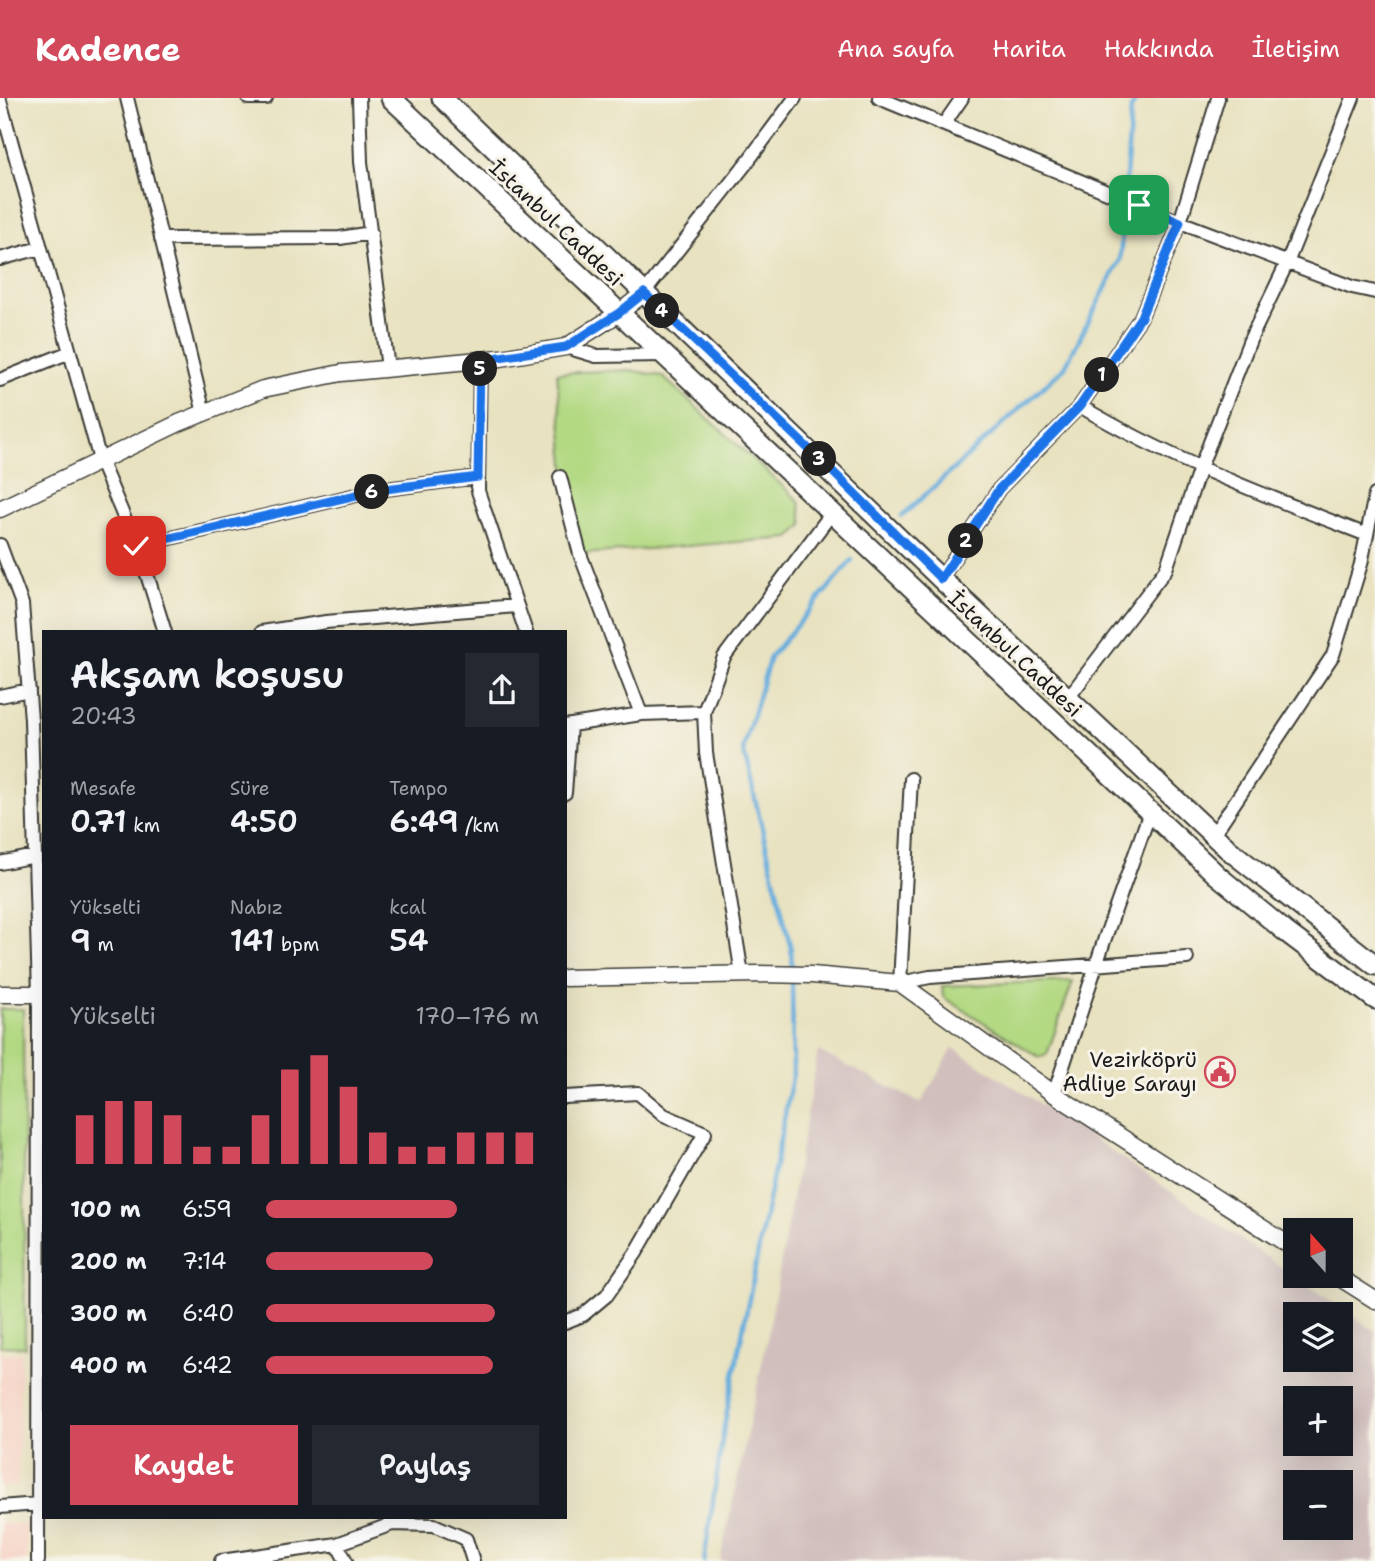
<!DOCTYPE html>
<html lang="tr">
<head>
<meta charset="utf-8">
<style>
  body { margin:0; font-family:"Shantell Sans",sans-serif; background:#242831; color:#f1f3f6; height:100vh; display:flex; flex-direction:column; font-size:26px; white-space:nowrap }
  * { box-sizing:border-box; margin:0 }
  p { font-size:23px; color:#9ea1a6 }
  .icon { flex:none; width:38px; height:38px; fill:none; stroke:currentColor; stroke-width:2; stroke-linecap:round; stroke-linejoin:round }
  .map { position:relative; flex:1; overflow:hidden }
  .sheet { position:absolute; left:42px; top:532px; width:525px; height:889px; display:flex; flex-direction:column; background:#171b24; border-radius:0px; box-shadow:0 7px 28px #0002 }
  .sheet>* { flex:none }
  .needle { width:46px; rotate:339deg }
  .controls { position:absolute; left:1283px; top:1120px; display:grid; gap:14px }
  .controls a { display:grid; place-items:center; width:70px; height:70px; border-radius:0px; background:#171b24; box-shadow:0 7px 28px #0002; font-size:35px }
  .pin { position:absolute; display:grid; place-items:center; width:60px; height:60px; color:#fff; margin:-30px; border-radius:14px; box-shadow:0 4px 10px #0006 }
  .km { position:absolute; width:35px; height:35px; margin:-18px; border-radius:50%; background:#222; color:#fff; font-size:19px; line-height:35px; text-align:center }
  .round { display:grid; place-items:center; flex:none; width:74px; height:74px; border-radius:0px; background:#242831 }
  .head { display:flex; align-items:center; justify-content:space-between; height:119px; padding:0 28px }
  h1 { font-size:38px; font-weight:600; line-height:52px }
  .metrics { display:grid; grid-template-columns:repeat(3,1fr); gap:10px; height:119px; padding:7px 28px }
  .metrics div { display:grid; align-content:center }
  .metrics b { font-size:30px; font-weight:600 }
  .metrics small { font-size:19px; font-weight:400 }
  .metrics p { font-size:19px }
  .chart { height:196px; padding:14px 28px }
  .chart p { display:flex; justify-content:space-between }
  .chart svg { width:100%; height:126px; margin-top:7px; stroke:#d1495b; stroke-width:6 }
  .primary-button { display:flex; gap:14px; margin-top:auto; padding:14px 28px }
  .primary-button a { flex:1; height:80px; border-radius:0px; background:#d1495b; color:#fff; font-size:28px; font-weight:600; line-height:80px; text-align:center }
  .primary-button a+a { background:#242831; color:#f1f3f6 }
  ul { padding:0 28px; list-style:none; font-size:23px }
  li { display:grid; grid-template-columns:112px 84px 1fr; align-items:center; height:52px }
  li i { height:18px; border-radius:9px; background:#d1495b }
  header { display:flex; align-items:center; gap:42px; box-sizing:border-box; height:98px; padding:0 35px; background:#d1495b; color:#fff }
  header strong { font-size:33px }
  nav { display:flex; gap:38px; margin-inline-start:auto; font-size:24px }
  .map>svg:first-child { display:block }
</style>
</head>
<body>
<header>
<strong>Kadence</strong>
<nav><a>Ana sayfa</a><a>Harita</a><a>Hakkında</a><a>İletişim</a></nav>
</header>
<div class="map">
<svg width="1375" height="1463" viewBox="0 0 1375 1463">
  <rect width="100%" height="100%" fill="#f7f3e8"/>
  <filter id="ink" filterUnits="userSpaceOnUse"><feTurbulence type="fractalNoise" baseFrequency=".0143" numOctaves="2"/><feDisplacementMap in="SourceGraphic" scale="14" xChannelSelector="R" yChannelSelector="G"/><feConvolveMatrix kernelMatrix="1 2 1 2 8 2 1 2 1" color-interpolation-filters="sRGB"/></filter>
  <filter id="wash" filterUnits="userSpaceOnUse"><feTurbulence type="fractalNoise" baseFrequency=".00686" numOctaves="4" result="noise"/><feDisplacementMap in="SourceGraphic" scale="28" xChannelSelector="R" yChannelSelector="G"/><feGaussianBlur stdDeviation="1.57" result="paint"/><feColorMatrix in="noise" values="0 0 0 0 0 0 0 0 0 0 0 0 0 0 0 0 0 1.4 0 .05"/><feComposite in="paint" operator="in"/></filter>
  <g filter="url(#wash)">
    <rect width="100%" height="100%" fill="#e8e2c0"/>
    <!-- built -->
    <path fill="#f6d2c4" d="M0,1255H21L18,1387L0,1390Z
      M0,1425L27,1426V1463H0Z"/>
    <!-- industrial -->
    <path fill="#d1bfbe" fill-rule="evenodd" d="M953,950L1075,1028L1375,1233V1463H720L769,1232L818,953L921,1005ZM1295,1216H1340V1262H1295ZM1295,1300H1340V1346H1295ZM1295,1384H1340V1430H1295Z"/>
    <!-- green -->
    <path fill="#b3d983" stroke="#687a50" stroke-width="2" d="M629,272L662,278L799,403L803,427L790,440L583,456L567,389L557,275Z
      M1073,883L1047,956L1039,959L943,899L942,888Z
      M0,911H23L25,1249L0,1248Z"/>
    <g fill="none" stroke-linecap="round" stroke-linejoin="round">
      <!-- stream -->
      <path stroke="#66addd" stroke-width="4.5" d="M902,418L1065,269L1120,162L1131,10L1138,0
        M792,872L791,851L743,651L770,559L852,462
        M704,1463L724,1329L793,975L792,881"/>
    </g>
  </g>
  <g filter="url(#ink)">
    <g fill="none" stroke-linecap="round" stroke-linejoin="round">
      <!-- minor casing -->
      <g stroke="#3b3a35" stroke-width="16">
        <path id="minor" d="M127,0L204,315
          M248,0H266
          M359,0L361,64L388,270
          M879,0L1180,124L1218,0
          M0,3L100,362L144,467L165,534
          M944,26L962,0
          M161,141L340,140L371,135
          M0,161L40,150
          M644,195L748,63L795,0
          M566,249L596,258L663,257
          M480,262L478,393L526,534
          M0,282L70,254
          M1080,308L1141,219L1180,124L1352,189L1375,194
          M560,379L580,456L641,616
          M0,447L22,506L31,622L39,896L38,1463
          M136,448L378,392L478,379
          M941,481L999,391L1080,308C1170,362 1269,399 1367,437
          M262,534L326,524L516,508
          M0,598L29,592
          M1068,600L1166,471L1200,370L1250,242L1287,165L1353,0
          M565,628L641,616L704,614
          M911,681L900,885L930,879L1187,860
          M565,695L570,627
          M1213,737L1333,557L1361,466L1375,397
          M0,765L35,758
          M742,876L706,655L704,614L724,559L831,416
          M1054,996L1105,840L1150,714
          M565,999L638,995L664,1017L705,1035L636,1155L607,1197L583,1217L565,1224
          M0,1409L38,1406
          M337,1446L346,1463
          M221,1463L337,1446L392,1426L434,1427L466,1441L473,1463"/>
      </g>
      <!-- tertiary casing -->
      <g stroke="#3b3a35" stroke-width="19">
        <path id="tertiary" d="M0,411L179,325L263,291L341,275L501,260L566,249L619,215L644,195
          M565,880L758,876L812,877L900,885L1054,996L1295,1151
          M0,896H44
          M1337,1178L1375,1202"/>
      </g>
      <!-- primary casing -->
      <g stroke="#3b3a35" stroke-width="23">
        <path id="primary" d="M391,0L1217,777L1286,834L1375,901
          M442,0L941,481L1229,752L1375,867"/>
      </g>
      <!-- minor -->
      <use href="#minor" stroke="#fff" stroke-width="12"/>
      <!-- tertiary -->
      <use href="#tertiary" stroke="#fff" stroke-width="16"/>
      <!-- primary -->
      <use href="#primary" stroke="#fff" stroke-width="19"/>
    </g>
  </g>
  <g fill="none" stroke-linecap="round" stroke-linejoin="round" filter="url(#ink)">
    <!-- route casing -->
    <g stroke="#fff" stroke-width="14">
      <path id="route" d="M136,448L378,392L478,379L480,262L566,249L619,215L644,195L831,372L941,481L999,391L1080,308L1141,219L1180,124L1139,107"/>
    </g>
    <!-- route -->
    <use href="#route" stroke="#1a73e8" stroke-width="9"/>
  </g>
  <!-- icons -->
  <defs>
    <g id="civic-ring" transform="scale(1.575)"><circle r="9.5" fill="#f7f3e8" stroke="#d1495b" stroke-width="1.5"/><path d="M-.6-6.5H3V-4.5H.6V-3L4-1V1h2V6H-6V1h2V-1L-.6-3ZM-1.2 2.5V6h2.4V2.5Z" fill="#d1495b"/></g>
  </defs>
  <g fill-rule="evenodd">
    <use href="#civic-ring" x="1220" y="974"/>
  </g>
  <g text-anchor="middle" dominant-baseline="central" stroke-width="6" stroke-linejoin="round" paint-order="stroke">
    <!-- street labels -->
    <g font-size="21" fill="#1c1c1c" stroke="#f7f3e8">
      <text transform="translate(556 125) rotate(43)">İstanbul Caddesi</text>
      <text transform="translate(1015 556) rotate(43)">İstanbul Caddesi</text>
    </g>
    <!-- poi labels -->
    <g font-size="21" fill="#1c1c1c" stroke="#f7f3e8" text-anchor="end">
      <text x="1197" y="962">Vezirköprü<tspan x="1197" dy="24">Adliye Sarayı</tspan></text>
    </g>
  </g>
</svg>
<div class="controls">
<a><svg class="needle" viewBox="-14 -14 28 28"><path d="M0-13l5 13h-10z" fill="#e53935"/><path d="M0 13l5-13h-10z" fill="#9ea1a6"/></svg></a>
<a><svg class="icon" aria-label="layers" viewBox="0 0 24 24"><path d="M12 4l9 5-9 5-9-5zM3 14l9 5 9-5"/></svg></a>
<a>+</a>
<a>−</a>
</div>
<div class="pin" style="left:1139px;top:107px;background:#1e9e55"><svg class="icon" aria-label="arrive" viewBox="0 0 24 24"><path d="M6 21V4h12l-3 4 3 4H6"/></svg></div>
<div class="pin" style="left:136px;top:448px;background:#d93025"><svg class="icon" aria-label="check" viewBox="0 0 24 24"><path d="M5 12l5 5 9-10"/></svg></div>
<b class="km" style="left:1102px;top:277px">1</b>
<b class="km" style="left:966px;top:443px">2</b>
<b class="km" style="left:819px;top:361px">3</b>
<b class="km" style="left:662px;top:213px">4</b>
<b class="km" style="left:480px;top:271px">5</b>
<b class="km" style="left:372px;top:394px">6</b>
<section class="sheet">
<div class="head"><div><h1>Akşam koşusu</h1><p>20:43</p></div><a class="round"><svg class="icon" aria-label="share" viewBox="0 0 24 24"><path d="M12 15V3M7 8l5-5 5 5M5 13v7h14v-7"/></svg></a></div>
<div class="metrics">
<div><p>Mesafe</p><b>0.71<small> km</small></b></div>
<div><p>Süre</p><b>4:50</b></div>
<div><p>Tempo</p><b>6:49<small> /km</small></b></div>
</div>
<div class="metrics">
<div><p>Yükselti</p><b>9<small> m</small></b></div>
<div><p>Nabız</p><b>141<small> bpm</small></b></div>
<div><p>kcal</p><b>54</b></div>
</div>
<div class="chart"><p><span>Yükselti</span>170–176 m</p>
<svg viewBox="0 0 160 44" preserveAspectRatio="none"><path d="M5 44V27M15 44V22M25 44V22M35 44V27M45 44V38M55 44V38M65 44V27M75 44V11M85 44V6M95 44V17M105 44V33M115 44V38M125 44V38M135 44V33M145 44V33M155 44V33"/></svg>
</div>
<ul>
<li><b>100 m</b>6:59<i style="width:70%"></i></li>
<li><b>200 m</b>7:14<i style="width:61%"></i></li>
<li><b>300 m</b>6:40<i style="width:84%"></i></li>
<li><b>400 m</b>6:42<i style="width:83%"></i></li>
</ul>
<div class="primary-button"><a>Kaydet</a><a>Paylaş</a></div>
</section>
</div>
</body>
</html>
